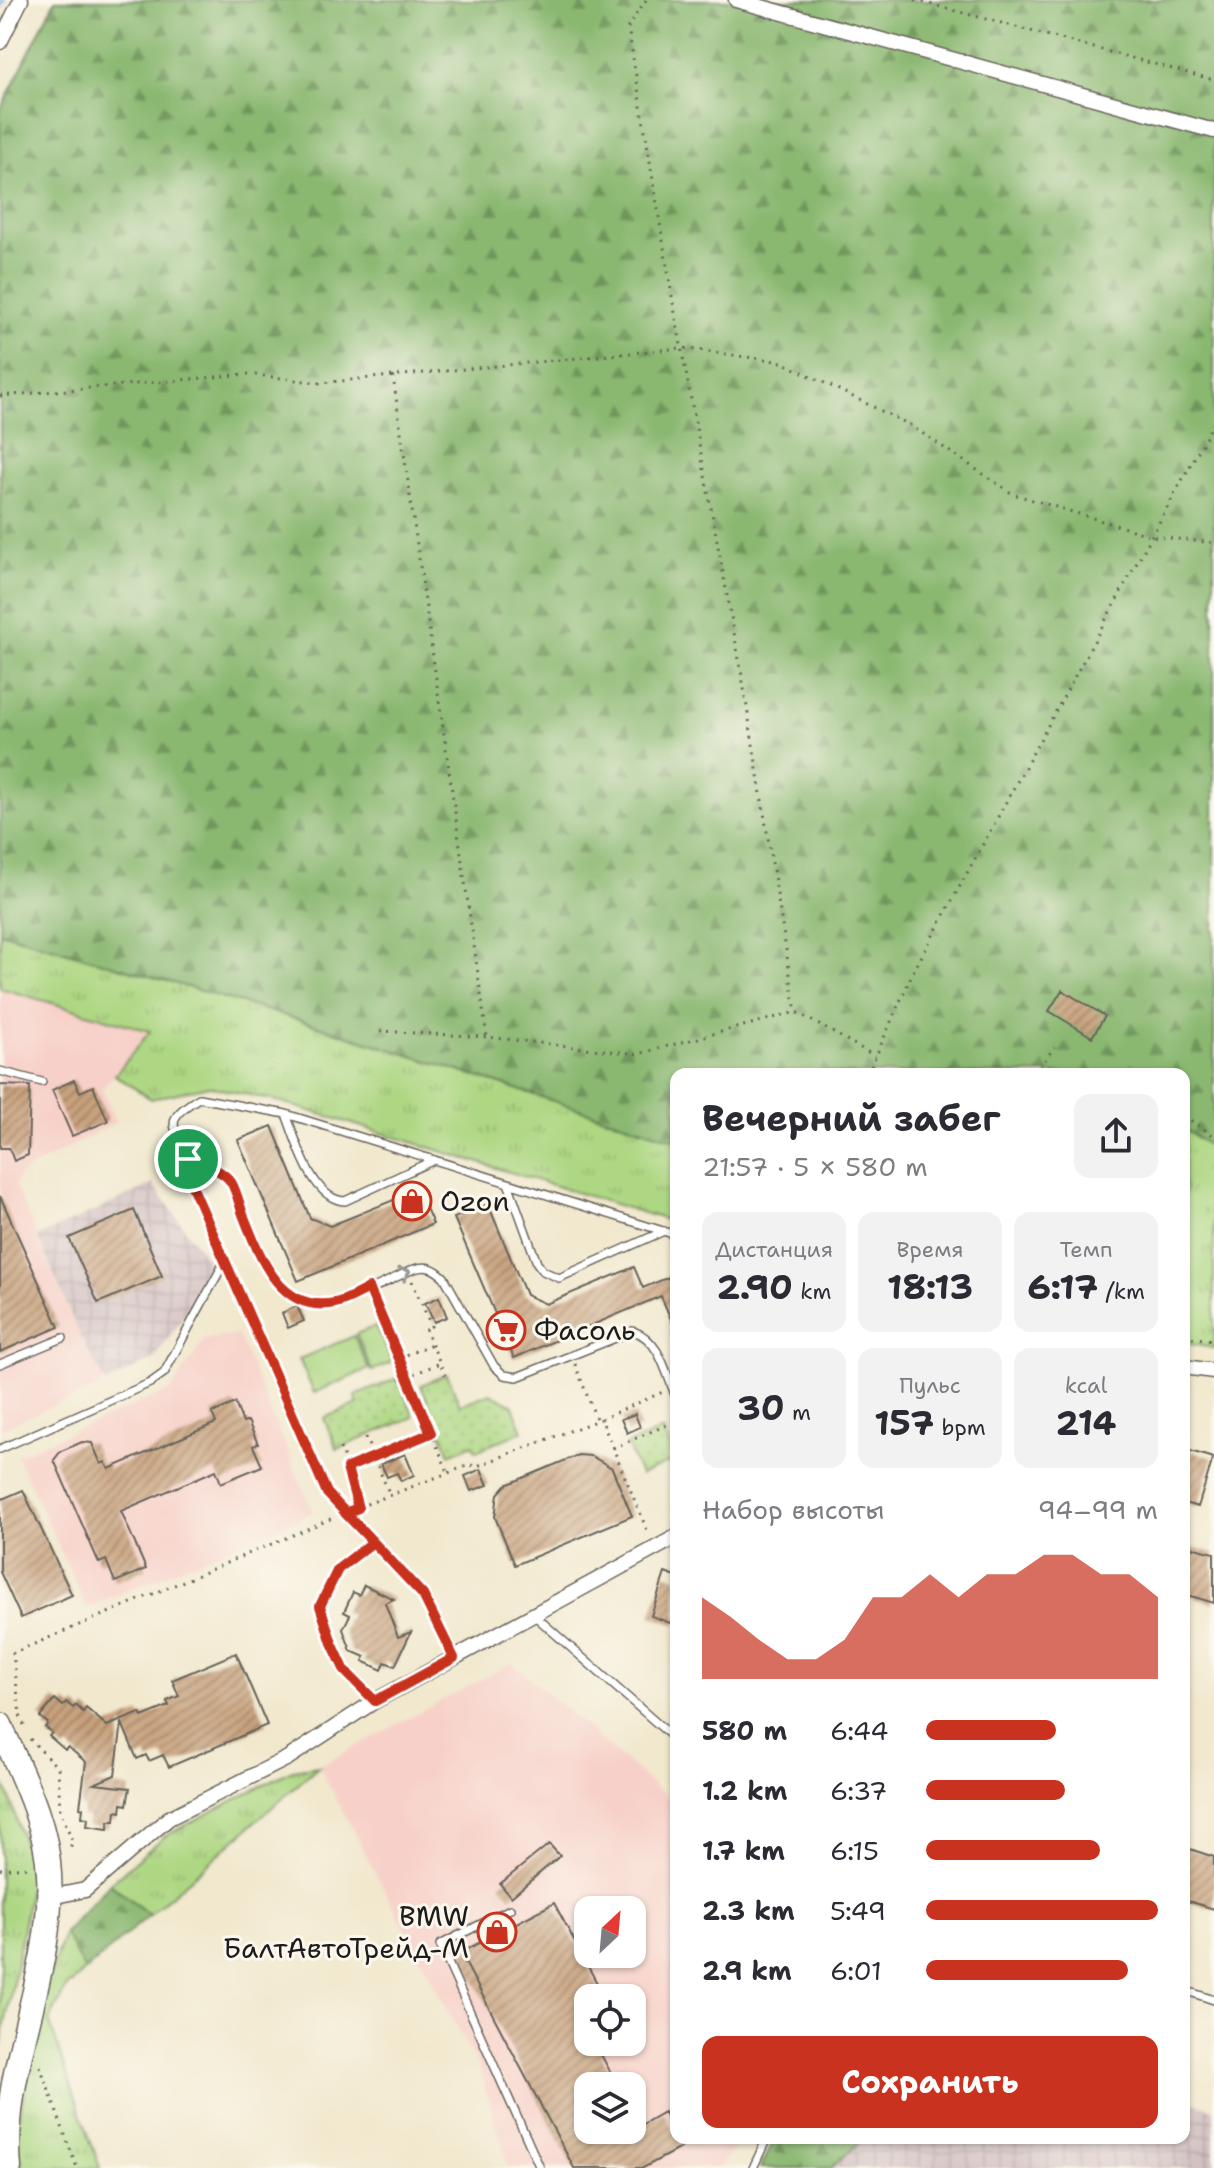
<!DOCTYPE html>
<html lang="ru">
<head>
<meta charset="utf-8">
<style>
  body { margin:0; font-family:"Shantell Sans",sans-serif; background:#f2f2f3; color:#2b2b33; height:100vh; display:flex; flex-direction:column; font-size:30px; white-space:nowrap }
  * { box-sizing:border-box; margin:0 }
  p { font-size:26px; color:#7c7c81 }
  .icon { flex:none; width:44px; height:44px; fill:none; stroke:currentColor; stroke-width:2; stroke-linecap:round; stroke-linejoin:round }
  .map { position:relative; flex:1; overflow:hidden }
  .side { position:absolute; left:670px; top:1068px; width:520px; height:1076px; display:flex; flex-direction:column; background:#fff; border-radius:16px; box-shadow:0 2px 6px #0004 }
  .side>* { flex:none }
  .needle { width:52px; rotate:26deg }
  .tools { position:absolute; left:574px; top:1896px; display:grid; gap:16px }
  .tools a { display:grid; place-items:center; width:72px; height:72px; border-radius:16px; background:#fff; box-shadow:0 2px 6px #0004; font-size:40px }
  .pin { position:absolute; display:grid; place-items:center; width:68px; height:68px; color:#fff; margin:-34px; border:4px solid #fff; border-radius:50%; box-shadow:0 2px 8px #0007 }
  .round { display:grid; place-items:center; flex:none; width:84px; height:84px; border-radius:16px; background:#f2f2f3 }
  .head { display:flex; align-items:center; justify-content:space-between; height:136px; padding:0 32px }
  h1 { font-size:36px; font-weight:700; line-height:60px }
  .metrics { display:grid; grid-template-columns:repeat(3,1fr); gap:12px; height:136px; padding:8px 32px }
  .metrics div { display:grid; align-content:center; border-radius:16px; background:#f2f2f3; text-align:center }
  .metrics b { font-size:34px; font-weight:700 }
  .metrics small { font-size:22px; font-weight:400 }
  .metrics p { font-size:22px }
  .chart { height:224px; padding:16px 32px }
  .chart p { display:flex; justify-content:space-between }
  .chart svg { width:100%; height:144px; margin-top:8px; fill:#c8321e; opacity:.7 }
  .action { display:flex; gap:16px; margin-top:auto; padding:16px 32px }
  .action a { flex:1; height:92px; border-radius:16px; background:#c8321e; color:#fff; font-size:32px; font-weight:700; line-height:92px; text-align:center }
  ul { padding:0 32px; list-style:none; font-size:26px }
  li { display:grid; grid-template-columns:128px 96px 1fr; align-items:center; height:60px }
  li i { height:20px; border-radius:10px; background:#c8321e }
  .map>svg:first-child { display:block }
</style>
</head>
<body>
<div class="map">
<svg width="1214" height="2168" viewBox="0 0 1214 2168">
  <defs>
    <pattern id="industrial-grid" width="8" height="8" patternUnits="userSpaceOnUse" patternTransform="scale(2)"><rect width="8" height="8" fill="#d2bfc1"/><path d="M0 4h8M4 0v8" fill="none" stroke="#b4a4a5"/></pattern>
    <pattern id="grass-tufts" width="24" height="20" patternUnits="userSpaceOnUse" patternTransform="scale(2)"><rect width="24" height="20" fill="#aed783"/><path d="M3 7l-1-3M5 7V3M7 7l1-3M15 17l-1-3M17 17v-4M19 17l1-3" fill="none" stroke="#95b871"/></pattern>
    <pattern id="forest-firs" width="22" height="20" patternUnits="userSpaceOnUse" patternTransform="scale(2)"><rect width="22" height="20" fill="#8ab871"/><path d="M5 1l3.5 6h-7zM16 11l3.5 6h-7z" fill="#70955c"/></pattern>
    <pattern id="park-dots" width="8" height="8" patternUnits="userSpaceOnUse" patternTransform="scale(2)"><rect width="8" height="8" fill="#aed783"/><path d="M2 2h.1M6 6h.1" fill="none" stroke="#95b871" stroke-width="1.8" stroke-linecap="round"/></pattern>
    <pattern id="building-hatch" width="6" height="6" patternUnits="userSpaceOnUse" patternTransform="scale(2)"><rect width="6" height="6" fill="#c8a27e"/><path d="M-1 1l2-2M0 6l6-6M5 7l2-2" fill="none" stroke="#a28366"/></pattern>
  </defs>
  <rect width="100%" height="100%" fill="#fbf7ec"/>
  <filter id="ink" filterUnits="userSpaceOnUse"><feTurbulence type="fractalNoise" baseFrequency=".0125" numOctaves="2"/><feDisplacementMap in="SourceGraphic" scale="16" xChannelSelector="R" yChannelSelector="G"/><feConvolveMatrix kernelMatrix="1 2 1 2 8 2 1 2 1" color-interpolation-filters="sRGB"/></filter>
  <filter id="wash" filterUnits="userSpaceOnUse"><feTurbulence type="fractalNoise" baseFrequency=".006" numOctaves="4" result="noise"/><feDisplacementMap in="SourceGraphic" scale="32" xChannelSelector="R" yChannelSelector="G"/><feGaussianBlur stdDeviation="1.8" result="paint"/><feColorMatrix in="noise" values="0 0 0 0 0 0 0 0 0 0 0 0 0 0 0 0 0 1.4 0 .05"/><feComposite in="paint" operator="in"/></filter>
  <g filter="url(#wash)">
    <rect width="100%" height="100%" fill="#f1e8cd"/>
    <!-- built -->
    <path fill="#f7d1c9" fill-rule="evenodd" d="M0,988L151,1031L102,1089L116,1122L20,1174L15,1185L80,1336L106,1383L0,1429Z
      M238,1335L313,1512L87,1608L17,1455L171,1390L205,1339Z
      M512,1663L676,1805V2138H744L717,2168H509L480,2071L319,1766ZM588,1910H632V1954H588ZM588,1998H632V2042H588ZM588,2086H632V2130H588Z"/>
    <!-- industrial -->
    <path fill="url(#industrial-grid)" d="M153,1184L215,1271L154,1359L106,1383L80,1336L38,1237Z
      M1184,2100L1214,2109V2168H831L864,2138H1184Z"/>
    <!-- grass -->
    <path fill="url(#grass-tufts)" stroke="#657a50" stroke-width="2" d="M0,932L296,1019L676,1140V1223L281,1102L209,1086L151,1099L115,1075L150,1031L0,988Z
      M1184,1129L1214,1149V1348L1184,1343Z
      M319,1766L149,1915L110,1883L165,1836L292,1770Z
      M0,1776L11,1801L31,1869L27,1906L0,2052Z
      M64,1933L85,1971L66,1988L49,2021L100,2168H23L18,2146V2121L49,1978Z"/>
    <!-- forest -->
    <path fill="url(#forest-firs)" stroke="#536a46" stroke-width="2" d="M55,0H1214V1149L1184,1129V1074H676V1140L296,1019L0,932V111Z
      M110,1883L149,1915L85,1971L64,1933Z
      M775,2138H864L831,2168H761Z"/>
    <!-- park -->
    <path fill="url(#park-dots)" stroke="#657a50" stroke-width="2" d="M447,1374L460,1405L490,1393L512,1404L523,1431L476,1451L473,1444L450,1454L421,1385Z
      M398,1378L414,1417L337,1449L324,1418L358,1404L355,1396Z
      M663,1430L675,1460L640,1475L627,1445Z"/>
    <!-- pitch -->
    <path fill="#aed783" stroke="#657a50" stroke-width="2" d="M376,1326L392,1362L372,1371L356,1334Z
      M354,1336L369,1369L314,1393L299,1359Z"/>
    <g fill="none" stroke-linecap="round" stroke-linejoin="round">
      <!-- stream -->
      <path stroke="#7cb0e9" stroke-width="5" d="M0,6L3,0"/>
    </g>
    <g id="blocks">
      <!-- building -->
      <path fill="url(#building-hatch)" d="M1062,990L1105,1016L1092,1037L1049,1011Z
        M74,1080L80,1092L93,1086L108,1121L72,1136L52,1090Z
        M0,1085L30,1086L28,1155L14,1161L9,1148H0Z
        M272,1126L310,1218L330,1226L418,1190L433,1224L298,1281L238,1140Z
        M0,1196L59,1327L0,1352Z
        M488,1204L526,1295L546,1304L634,1267L643,1288L676,1274V1331L661,1296L514,1358L454,1218Z
        M134,1210L162,1276L98,1303L69,1238Z
        M439,1297L447,1317L434,1322L425,1303Z
        M297,1306L304,1321L288,1328L282,1313Z
        M235,1403L243,1423L248,1421L258,1444L253,1446L262,1466L221,1483L216,1470L121,1511L146,1569L115,1582L106,1560L99,1563L54,1460L61,1451L82,1442L92,1443L101,1464L105,1462L109,1469L216,1423L212,1413Z
        M635,1414L640,1427L627,1433L621,1419Z
        M1184,1449L1213,1458L1198,1507L1184,1503Z
        M405,1454L414,1475L401,1481L397,1473L387,1477L381,1464Z
        M578,1455L591,1456L612,1468L632,1516L515,1565L495,1517L498,1494L506,1485Z
        M481,1469L488,1485L471,1491L465,1476Z
        M23,1490L72,1595L21,1618L0,1572V1500Z
        M1184,1545L1214,1553V1603L1184,1594Z
        M665,1573L676,1577V1625L651,1616Z
        M364,1585L394,1599L385,1603L398,1637L411,1632L395,1666L385,1662L382,1670L363,1661L365,1657L351,1651L343,1629L350,1615L344,1612L353,1592L359,1595Z
        M236,1653L267,1725L169,1767L163,1755L149,1761L146,1755L137,1759L122,1723L115,1775L94,1784L130,1788L127,1805L122,1804L121,1812L116,1811L115,1821H109L108,1829L87,1826L88,1818L82,1817L83,1808L80,1807L86,1762L68,1747L65,1750L49,1736L52,1733L45,1727L48,1723L40,1717L55,1699L63,1706L66,1702L73,1708L76,1705L83,1712L86,1708L107,1726L140,1713L142,1717L169,1706L167,1701L179,1696L172,1680Z
        M549,1844L560,1856L511,1897L500,1884Z
        M1184,1847L1214,1857V1909L1184,1900Z
        M554,1903L605,1998H588V2042H620L600,2053L618,2086H588V2130H632L664,2112L682,2147L643,2168H574L460,1953Z"/>
    </g>
  </g>
  <g filter="url(#ink)">
    <use href="#blocks" fill-opacity="0" stroke="#67635a" stroke-width="2"/>
    <g fill="none" stroke-linecap="round" stroke-linejoin="round">
      <!-- service casing -->
      <g stroke="#67635a" stroke-width="10">
        <path id="service" d="M0,1071L42,1082
          M286,1114C296,1140 312,1200 345,1201L434,1160
          M188,1159C202,1164 222,1169 231,1182C235,1188 237,1198 240,1205C256,1248 275,1312 334,1303C351,1301 395,1277 414,1269C427,1265 434,1268 444,1277L494,1366L504,1375L517,1377L633,1331C660,1339 666,1374 676,1397
          M508,1183L537,1263L543,1271L559,1278L664,1231
          M0,1364L63,1338
          M0,1449L150,1383L164,1373L225,1261
          M373,1542L338,1569L320,1606L332,1643L345,1671L375,1701
          M535,1616L676,1740
          M454,1658L423,1595L327,1493L189,1179C188,1173 189,1165 188,1159C179,1127 157,1123 199,1098L286,1114L676,1235
          M510,1909L440,1945L540,2168
          M1184,1990L1214,2000
          M753,2168L767,2138"/>
      </g>
      <!-- minor casing -->
      <g stroke="#67635a" stroke-width="17">
        <path id="minor" d="M736,0L1214,131
          M0,42L21,0
          M1184,1367L1214,1371
          M50,1897L85,1890L169,1818L288,1758L375,1701L676,1537"/>
      </g>
      <!-- primary casing -->
      <g stroke="#67635a" stroke-width="27">
        <path id="primary" d="M0,1725C20,1772 47,1822 49,1874C55,1974 0,2068 9,2168"/>
      </g>
      <!-- path -->
      <path stroke="#67635a" stroke-width="3" stroke-dasharray="2 6" stroke-linecap="butt" d="M646,0L628,27L673,302L742,676L796,1012
        M915,0L1214,80
        M393,376L487,1037
        M0,396L248,374L320,383L682,348L782,362L910,425L1013,494L1152,536L1214,543
        M380,1031L487,1037L638,1054L796,1012L875,1056
        M868,1074L913,972L1214,422
        M1036,1074L1054,1047
        M1184,1116L1214,1136
        M412,1281L431,1326L425,1328L440,1363
        M374,1299L448,1472
        M1184,1337L1214,1340
        M399,1358L432,1344
        M575,1364L597,1421
        M399,1380L440,1363L445,1375
        M601,1419L663,1392
        M365,1437L390,1495
        M340,1448L351,1478L358,1508
        M613,1448L676,1421
        M347,1468L439,1429
        M359,1507L469,1465L477,1466L601,1419L649,1535
        M24,1725L20,1715L13,1653L333,1518
        M30,1739L58,1768L60,1810L73,1842L68,1851
        M0,1869L29,1867
        M40,2066L77,2168"/>
      <!-- service -->
      <use href="#service" stroke="#fff" stroke-width="7"/>
      <!-- minor -->
      <use href="#minor" stroke="#fff" stroke-width="14"/>
      <!-- primary -->
      <use href="#primary" stroke="#fff" stroke-width="24"/>
    </g>
    <!-- one-way arrows -->
    <defs><path id="oneway-chevron" d="M-2-3.5L2.5 0L-2 3.5" fill="none" stroke-width="1.6" stroke-linecap="round" stroke-linejoin="round" transform="scale(2)"/></defs>
    <use stroke="#999" href="#oneway-chevron" transform="translate(405 1273) rotate(-23)"/>
  </g>
  <g fill="none" stroke-linecap="round" stroke-linejoin="round" filter="url(#ink)">
    <!-- route casing -->
    <g stroke="#fff" stroke-width="16">
      <path id="route" d="M188,1159L189,1179L327,1493L423,1595L454,1658L375,1701L345,1671L332,1643L320,1606L338,1569L373,1542L345,1513L358,1508L347,1468L431,1433L369,1288C359,1293 346,1301 335,1303C280,1314 260,1257 244,1217C240,1207 237,1192 231,1182C222,1169 202,1164 188,1159"/>
    </g>
    <!-- route -->
    <use href="#route" stroke="#c8321e" stroke-width="10"/>
  </g>
  <!-- icons -->
  <defs>
    <g id="shop-ring" transform="scale(2)"><circle r="9.5" fill="#fbf7ec" stroke="#c8321e" stroke-width="1.5"/><path d="M-5-2.5h2.3a2.7 3.5 0 0 1 5.4 0H5L5.5 6h-11ZM-1.5-2.5h3a1.5 2.3 0 0 0-3 0Z" fill="#c8321e"/></g>
    <g id="supermarket-ring" transform="scale(2)"><circle r="9.5" fill="#fbf7ec" stroke="#c8321e" stroke-width="1.5"/><path d="M-6-5.5h2.5l.6 2H6L4.5 2H-2.5L-4.4-4H-6ZM-1.5 3.2a1.3 1.3 0 1 0 .1 0ZM3 3.2a1.3 1.3 0 1 0 .1 0Z" fill="#c8321e"/></g>
  </defs>
  <g fill-rule="evenodd">
    <use href="#shop-ring" x="412" y="1201"/>
    <use href="#supermarket-ring" x="506" y="1330"/>
    <use href="#shop-ring" x="497" y="1932"/>
  </g>
  <g text-anchor="middle" dominant-baseline="central" stroke-width="6" stroke-linejoin="round" paint-order="stroke">
    <!-- poi labels -->
    <g font-size="28" fill="#1c1c1c" stroke="#fbf7ec" text-anchor="start">
      <text x="440" y="1201">Ozon</text>
      <text x="534" y="1330">Фасоль</text>
      <text x="469" y="1916" text-anchor="end">BMW<tspan x="469" dy="32">БалтАвтоТрейд-М</tspan></text>
    </g>
  </g>
</svg>
<div class="tools">
<a><svg class="needle" viewBox="-14 -14 28 28"><path d="M0-13l5 13h-10z" fill="#e53935"/><path d="M0 13l5-13h-10z" fill="#7c7c81"/></svg></a>
<a><svg class="icon" aria-label="locate" viewBox="0 0 24 24"><circle cx="12" cy="12" r="6"/><path d="M12 2v4M12 18v4M2 12h4M18 12h4"/></svg></a>
<a><svg class="icon" aria-label="layers" viewBox="0 0 24 24"><path d="M12 4l9 5-9 5-9-5zM3 14l9 5 9-5"/></svg></a>
</div>
<div class="pin" style="left:188px;top:1159px;background:#1e9e55"><svg class="icon" aria-label="arrive" viewBox="0 0 24 24"><path d="M6 21V4h12l-3 4 3 4H6"/></svg></div>
<section class="side">
<div class="head"><div><h1>Вечерний забег</h1><p>21:57 · 5 × 580 m</p></div><a class="round"><svg class="icon" aria-label="share" viewBox="0 0 24 24"><path d="M12 15V3M7 8l5-5 5 5M5 13v7h14v-7"/></svg></a></div>
<div class="metrics">
<div><p>Дистанция</p><b>2.90<small> km</small></b></div>
<div><p>Время</p><b>18:13</b></div>
<div><p>Темп</p><b>6:17<small> /km</small></b></div>
</div>
<div class="metrics">
<div><b>30<small> m</small></b></div>
<div><p>Пульс</p><b>157<small> bpm</small></b></div>
<div><p>kcal</p><b>214</b></div>
</div>
<div class="chart"><p><span>Набор высоты</span>94–99 m</p>
<svg viewBox="0 0 160 44" preserveAspectRatio="none"><path d="M0 44V19L10 25L20 32L30 38L40 38L50 32L60 19L70 19L80 12L90 19L100 12L110 12L120 6L130 6L140 12L150 12L160 19V44z"/></svg>
</div>
<ul>
<li><b>580 m</b>6:44<i style="width:56%"></i></li>
<li><b>1.2 km</b>6:37<i style="width:60%"></i></li>
<li><b>1.7 km</b>6:15<i style="width:75%"></i></li>
<li><b>2.3 km</b>5:49<i style="width:100%"></i></li>
<li><b>2.9 km</b>6:01<i style="width:87%"></i></li>
</ul>
<div class="action"><a>Сохранить</a></div>
</section>
</div>
</body>
</html>
